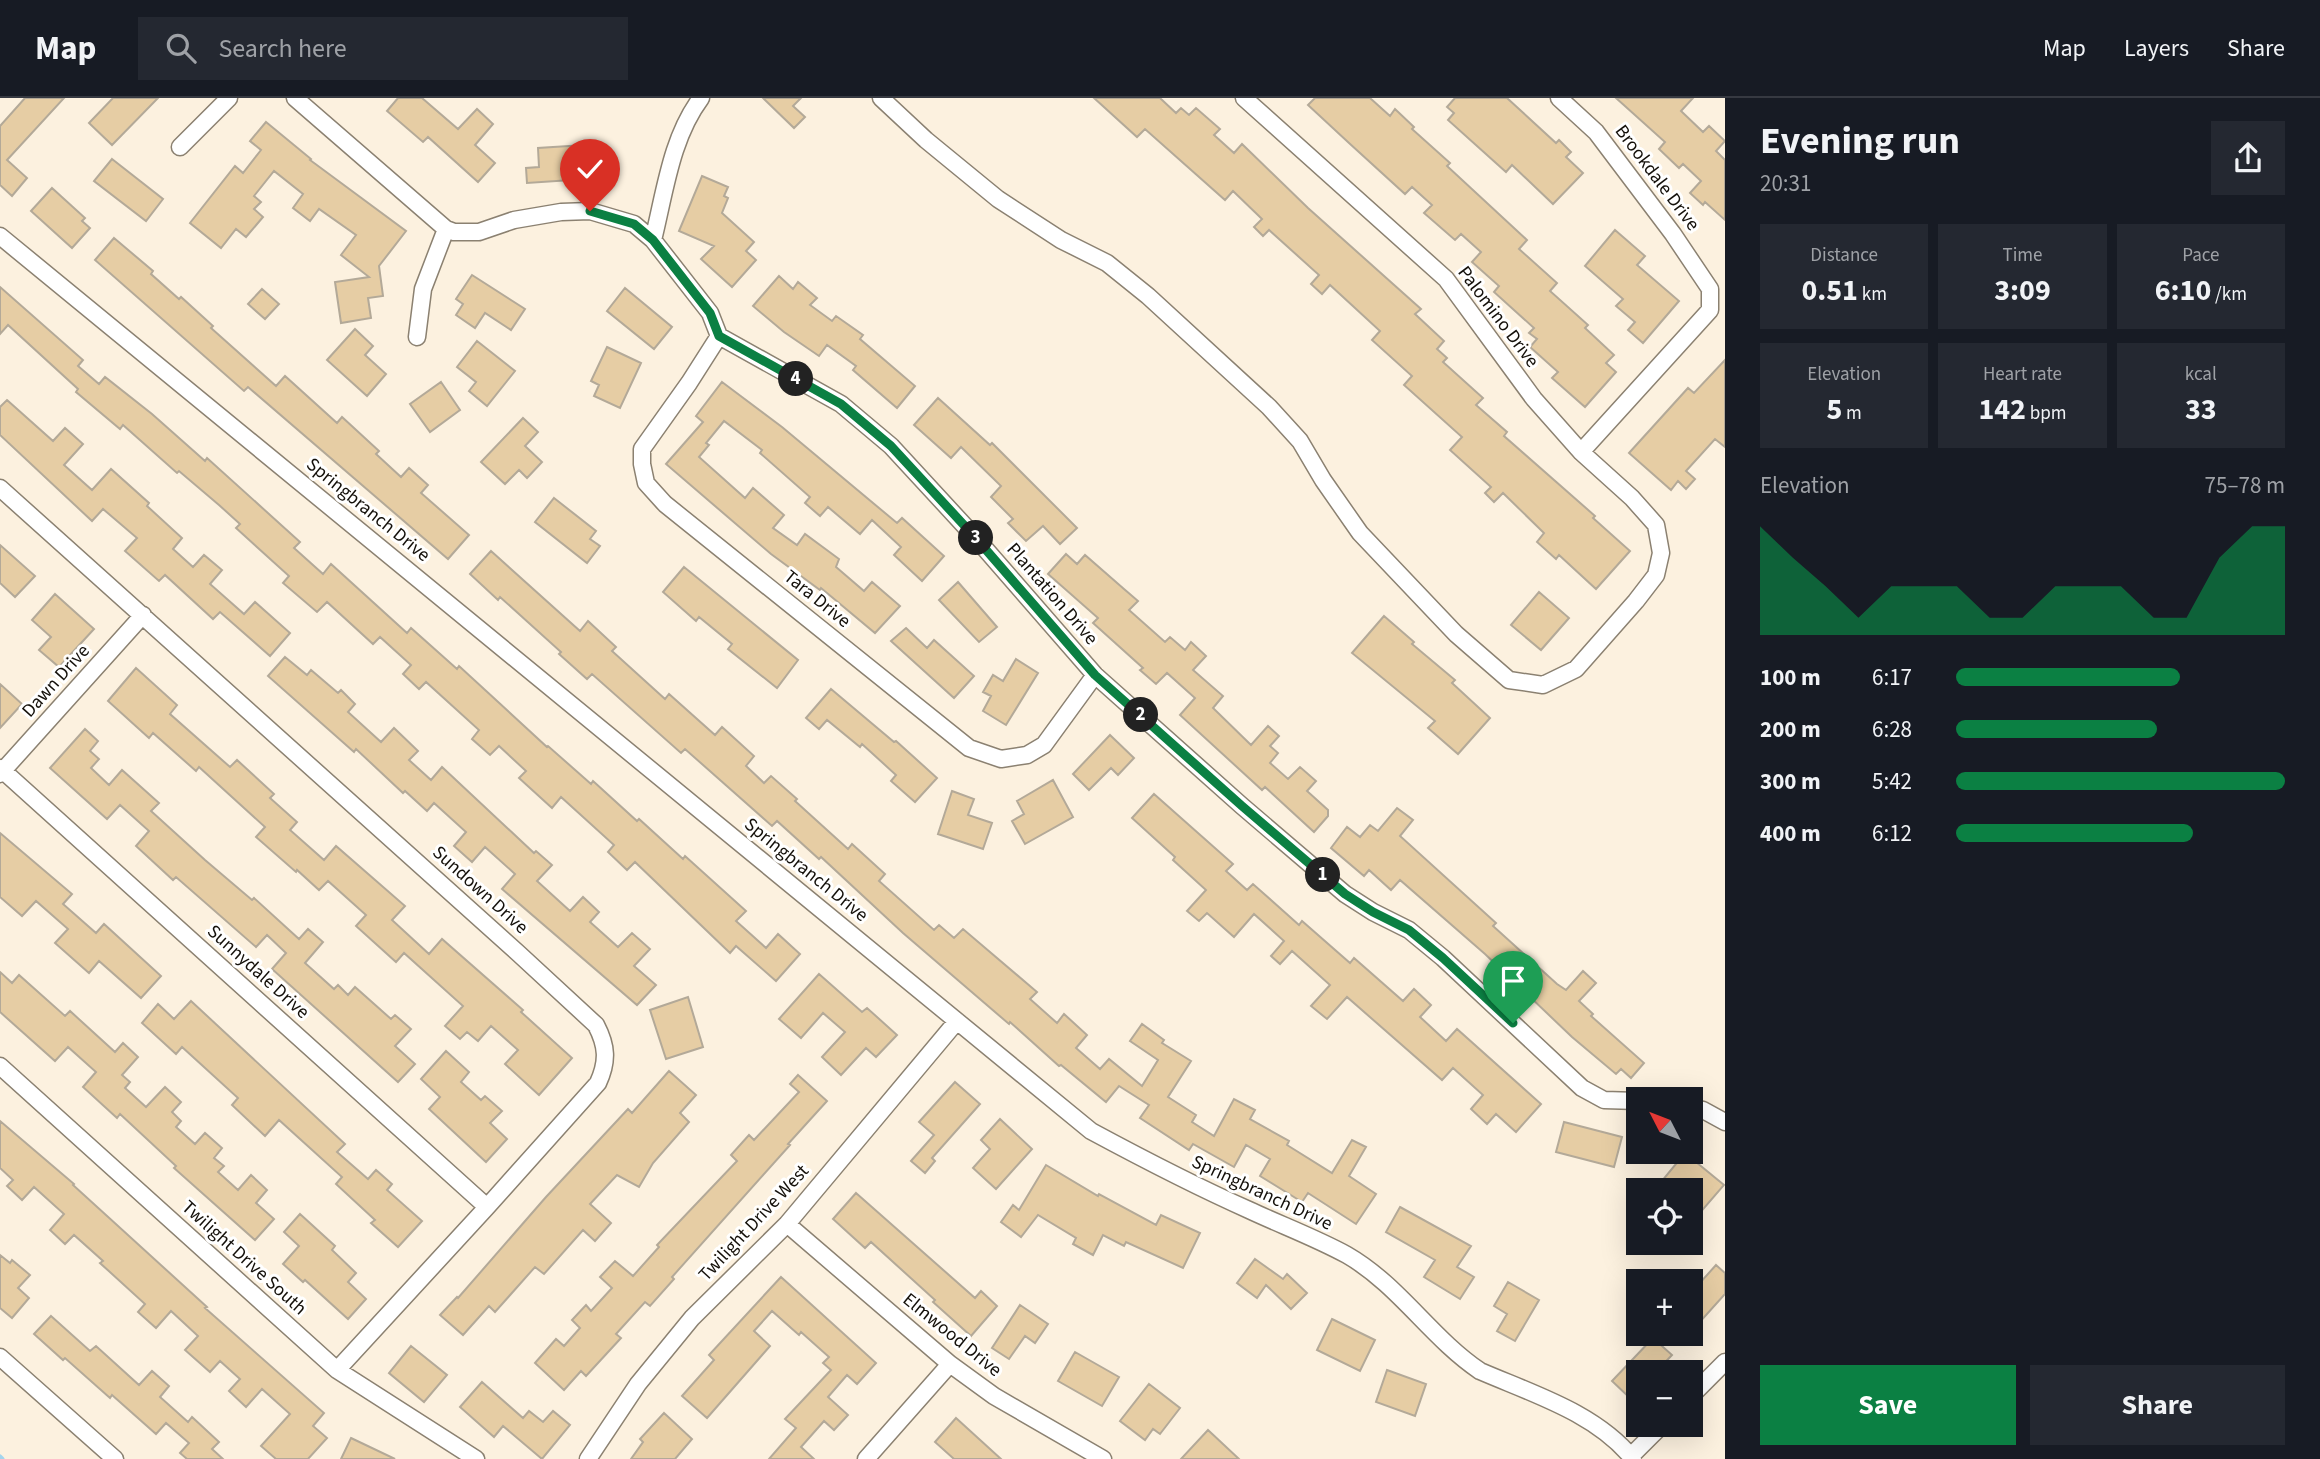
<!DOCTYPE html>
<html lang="en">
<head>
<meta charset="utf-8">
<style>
  body { margin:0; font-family:"Source Sans 3",sans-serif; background:#242831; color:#f1f3f6; height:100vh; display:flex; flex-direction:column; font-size:26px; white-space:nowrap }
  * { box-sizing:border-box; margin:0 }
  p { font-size:23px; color:#9ea1a6 }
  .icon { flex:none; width:38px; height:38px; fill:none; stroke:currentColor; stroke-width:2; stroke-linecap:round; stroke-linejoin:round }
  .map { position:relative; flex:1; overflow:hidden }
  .sheet { display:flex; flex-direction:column; background:#171b24; width:595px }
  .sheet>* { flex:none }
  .needle { width:46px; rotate:312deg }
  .buttons { position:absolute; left:1626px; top:989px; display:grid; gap:14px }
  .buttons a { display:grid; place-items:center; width:77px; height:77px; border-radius:0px; background:#171b24; box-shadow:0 7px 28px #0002; font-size:35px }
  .pin { position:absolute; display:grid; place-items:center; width:60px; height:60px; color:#fff; margin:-72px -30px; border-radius:50% 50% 50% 0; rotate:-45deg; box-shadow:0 0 7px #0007 }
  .pin .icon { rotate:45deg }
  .km { position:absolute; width:35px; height:35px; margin:-18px; border-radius:50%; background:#222; color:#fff; font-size:19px; line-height:35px; text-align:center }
  .round { display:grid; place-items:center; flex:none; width:74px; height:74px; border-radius:0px; background:#242831 }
  .headline { display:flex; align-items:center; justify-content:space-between; height:119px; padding:0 35px }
  h1 { font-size:38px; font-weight:700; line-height:52px }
  .stats { display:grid; grid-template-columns:repeat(3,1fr); gap:10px; height:119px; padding:7px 35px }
  .stats div { display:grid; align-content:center; border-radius:0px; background:#242831; text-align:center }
  .stats b { font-size:30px; font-weight:700 }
  .stats small { font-size:19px; font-weight:400 }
  .stats p { font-size:19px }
  .chart { height:196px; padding:14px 35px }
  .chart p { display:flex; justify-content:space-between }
  .chart svg { width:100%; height:126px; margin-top:7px; fill:#0b8043; opacity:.7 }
  .action { display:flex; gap:14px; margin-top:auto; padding:14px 35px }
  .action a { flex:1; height:80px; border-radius:0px; background:#0b8043; color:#fff; font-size:28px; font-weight:700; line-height:80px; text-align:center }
  .action a+a { background:#242831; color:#f1f3f6 }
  ul { padding:0 35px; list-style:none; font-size:23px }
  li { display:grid; grid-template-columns:112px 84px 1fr; align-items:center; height:52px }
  li i { height:18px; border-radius:9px; background:#0b8043 }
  header { display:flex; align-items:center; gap:42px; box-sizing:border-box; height:98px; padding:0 35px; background:#171b24; border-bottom:2px solid #363941 }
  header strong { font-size:33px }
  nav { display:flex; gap:38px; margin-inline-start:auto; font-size:24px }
  .search { width:490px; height:63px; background:#242831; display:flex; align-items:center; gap:18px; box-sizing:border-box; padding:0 24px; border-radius:0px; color:#9ea1a6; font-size:26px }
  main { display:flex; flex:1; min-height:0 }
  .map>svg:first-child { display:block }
</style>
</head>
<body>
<header>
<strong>Map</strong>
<div class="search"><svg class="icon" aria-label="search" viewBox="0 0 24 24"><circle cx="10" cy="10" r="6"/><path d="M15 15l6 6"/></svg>Search here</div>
<nav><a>Map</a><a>Layers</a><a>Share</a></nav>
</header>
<main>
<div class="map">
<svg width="1725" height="1361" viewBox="0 0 1725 1361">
  <rect width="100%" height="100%" fill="#fcf1df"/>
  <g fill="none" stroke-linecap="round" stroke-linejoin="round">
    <!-- stream -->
    <path stroke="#a4d5ed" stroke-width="5" d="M0,1359L2,1361"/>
  </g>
  <!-- building -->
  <path fill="#e6cda4" stroke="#b3a998" stroke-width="2" d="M25,0H64L7,62L27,80L12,98L0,87V28Z
    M113,0H158L112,47L89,25Z
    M398,0H422L458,31L477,11L493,26L475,47L495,65L478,84L428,39L423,44L387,13Z
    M763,0H801L793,8L805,19L794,30Z
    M1094,0H1160L1176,15L1181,10L1189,17L1196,10L1220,31L1214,37L1234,55L1242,46L1308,110L1421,211L1415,216L1444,243L1437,251L1447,260L1443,264L1483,300L1476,307L1507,334L1504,338L1595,418L1593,420L1630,453L1596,491L1559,457L1556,461L1537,444L1544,435L1503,395L1494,404L1485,395L1491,389L1450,352L1462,339L1404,287L1412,278L1372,242L1380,233L1330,187L1322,196L1311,186L1319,177L1269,132L1263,138L1254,129L1262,121L1233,93L1225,102L1145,31L1137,39Z
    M1315,0H1370L1390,18L1395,11L1414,29L1412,31L1450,65L1447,68L1527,142L1519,151L1557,185L1550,193L1588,227L1585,230L1614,257L1606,265L1616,274L1585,309L1552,280L1558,274L1530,249L1537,241L1529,235L1534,230L1494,194L1499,188L1472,164L1481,154L1461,136L1455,142L1424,115L1432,107L1412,89L1405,96L1349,45L1308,7Z
    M1455,0H1507L1556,45L1559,42L1571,54L1566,59L1583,75L1553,106L1512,67L1506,74L1448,22L1454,15L1447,9Z
    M1616,0H1693L1681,13L1703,34L1709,28L1725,43L1716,53L1725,62V122L1705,104L1703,107L1690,95L1701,83L1683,66L1679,70L1659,51L1665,44Z
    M266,24L311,61L310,62L406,133L379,168L383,198L368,200L371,220L341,225L335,184L369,179L341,157L356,137L319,111L310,123L293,110L303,96L274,73L254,98L261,104L254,111L263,119L246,139L236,131L221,150L190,125L235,68L243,75L261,52L250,43Z
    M584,47L586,81L527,85L526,70L539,69L538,50Z
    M112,61L163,101L146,123L94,83Z
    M702,78L728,89L724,98L728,100L722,115L754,144L746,153L756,162L732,189L701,161L714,148L679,133Z
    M52,90L85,120L82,123L90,130L72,150L31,113Z
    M1615,132L1645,158L1637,167L1679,203L1643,245L1628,232L1635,224L1616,208L1623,201L1585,168Z
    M114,140L153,173L151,176L179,201L181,199L213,228L211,230L276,288L285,278L337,325L342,319L379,353L376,356L401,379L409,370L428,387L421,395L469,437L448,461L248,289L244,293L95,162Z
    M472,177L525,211L511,232L485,215L475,230L456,217L463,206L456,201Z
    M779,178L793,191L798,184L817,200L810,207L832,223L836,218L863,237L860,241L915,288L897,310L853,272L856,268L827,247L819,258L784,234L753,208Z
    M0,189L83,262L78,268L99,286L105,279L152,316L205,363L207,360L300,444L294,450L323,476L331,466L407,535L411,530L457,571L459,568L547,649L548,648L591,686L593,683L637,723L639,721L683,761L685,758L746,813L736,823L766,850L778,836L800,856L776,883L736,848L730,855L635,764L627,772L608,754L614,747L561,699L552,710L519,680L526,673L499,648L490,657L472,641L479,632L426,584L419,591L403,576L411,567L380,539L373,546L327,504L317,514L283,485L289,478L236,430L240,426L219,407L179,373L177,375L123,327L120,331L76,294L78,291L8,227L0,236Z
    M625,190L672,229L654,251L607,213Z
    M262,191L279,206L265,221L248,206Z
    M355,231L373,248L365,257L386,276L367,298L327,262Z
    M477,243L515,273L487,308L469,293L476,284L457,269Z
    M607,249L641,265L620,310L594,298L599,287L591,283Z
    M1725,262V349L1715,341L1686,373L1695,381L1686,391L1678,383L1671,392L1629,355L1688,290L1694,295Z
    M441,284L460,312L430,334L410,306Z
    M722,284L782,329L897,425L902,420L944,458L922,483L894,457L901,449L872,422L860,436L828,409L820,418L805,405L810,399L760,355L762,352L724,323L706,345L709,347L699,359L745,400L753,390L784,417L773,430L797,447L805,436L839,461L836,469L864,493L872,484L900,508L875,535L821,490L820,492L771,456L666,366L703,324L696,318Z
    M938,300L990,347L992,345L1077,430L1060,446L1043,428L1026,443L1008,425L1013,421L991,399L1001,388L961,349L951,360L914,327Z
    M7,302L53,343L65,330L83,346L64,367L92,392L111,371L149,405L147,408L182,440L173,451L193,469L204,457L222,472L210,486L244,516L255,504L290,535L270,558L220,514L213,521L165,477L159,483L125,453L137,440L103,411L92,423L0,337V309Z
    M523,320L538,334L525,348L542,364L527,380L519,372L505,386L481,364Z
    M554,400L596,433L590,441L600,448L587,465L535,424Z
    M0,447L35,478L15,499L0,485Z
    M491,453L580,533L588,523L616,549L612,553L665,601L669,596L715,637L722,629L754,658L746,668L764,685L771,678L797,701L795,703L848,751L852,746L885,776L879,783L934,832L939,827L954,840L963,831L1037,894L1030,901L1057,925L1064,916L1087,937L1076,950L1100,971L1109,961L1142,988L1158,962L1130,943L1142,926L1164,942L1162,945L1191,963L1168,999L1196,1017L1192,1024L1214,1038L1234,1001L1255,1012L1250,1021L1289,1043L1287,1047L1332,1075L1352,1042L1366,1049L1349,1078L1376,1096L1356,1126L1308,1095L1302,1104L1260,1078L1270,1061L1246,1047L1234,1069L1193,1046L1189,1052L1140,1020L1149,1007L1119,988L1106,1004L1061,967L1059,968L1010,924L1009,926L903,835L821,759L819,761L777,723L772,728L685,651L681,655L592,576L587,581L559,556L561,554L500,499L498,502L470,476Z
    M1066,456L1077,466L1085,457L1124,491L1138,503L1129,512L1165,544L1170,539L1185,552L1191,544L1206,558L1193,572L1223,598L1213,610L1251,647L1268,628L1279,638L1270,648L1278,655L1270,665L1288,681L1300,669L1316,683L1307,693L1328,712V718L1314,734L1265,689L1262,692L1180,617L1195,600L1167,575L1156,586L1140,572L1143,570L1093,525L1098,520L1048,476Z
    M684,469L798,562L777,590L728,551L732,546L699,519L696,523L663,494Z
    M958,484L997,529L979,544L939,502Z
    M1539,494L1569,520L1541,552L1511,527Z
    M55,496L94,531L59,569L39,552L51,539L32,522Z
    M1384,518L1414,544L1412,546L1455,582L1452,585L1490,620L1458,656L1428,630L1435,623L1352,555Z
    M906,530L927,550L934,542L974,578L954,600L891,543Z
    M285,559L307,577L311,572L338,595L341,592L355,606L348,614L381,644L394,630L418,653L409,662L431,682L442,669L534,755L536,753L552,767L537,783L570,813L583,799L599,814L590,824L618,849L632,835L650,851L634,868L656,887L637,907L502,791L515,776L485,749L472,764L454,748L466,734L434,705L427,713L405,693L403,695L356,651L354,654L268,578Z
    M1016,561L1038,575L1006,627L983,613L991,598L983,594L993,577L1003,583Z
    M136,570L177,607L170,616L230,669L237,662L274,696L270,700L297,724L290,732L324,762L336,748L405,808L392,822L429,856L442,841L523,912L521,914L572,960L539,997L505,966L518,952L491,928L478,943L467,934L460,941L445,928L463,908L404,855L396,864L356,828L366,817L328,783L319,792L297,772L296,774L256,739L265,729L199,669L196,673L153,635L149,640L108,603Z
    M0,586L22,606L0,630Z
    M831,591L894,644L896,643L937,680L915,704L891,683L896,677L862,646L860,649L827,622L819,631L806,620Z
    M85,631L98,643L90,653L99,661L91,670L109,687L122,672L159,705L151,713L205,762L252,802L254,800L299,841L308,831L323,844L305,865L334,891L338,887L348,897L355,889L391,921L395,917L411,931L395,948L415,966L398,984L272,871L286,855L267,837L256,849L176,779L173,782L136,748L149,733L120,707L107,721L50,670Z
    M1110,637L1134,660L1118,677L1111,670L1089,692L1073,676Z
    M1053,682L1073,719L1025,746L1012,723L1024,716L1017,703Z
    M952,693L974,701L968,717L992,725L983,751L938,736Z
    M1154,696L1233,766L1226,773L1247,792L1253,786L1299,827L1302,823L1350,865L1354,860L1403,903L1414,891L1431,907L1420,919L1446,943L1457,931L1541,1006L1516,1034L1496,1016L1487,1026L1471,1011L1483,997L1453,970L1442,982L1347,899L1327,921L1311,908L1330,887L1292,853L1280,866L1271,858L1284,843L1254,816L1234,839L1207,815L1199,823L1187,813L1206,792L1173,762L1175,759L1132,720Z
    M1397,710L1413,722L1400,738L1496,825L1493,828L1557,886L1566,892L1583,873L1596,885L1579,903L1593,916L1591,918L1644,965L1631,980L1621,971L1616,976L1572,939L1485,856L1400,782L1391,792L1369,772L1364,778L1331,750L1347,729L1360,739L1370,727L1378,733Z
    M0,735L72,796L63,806L96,835L104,826L161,878L141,900L99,863L89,875L55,845L68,831L36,803L22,818L0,799Z
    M0,874L12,885L19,877L65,918L70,913L115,954L123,945L138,959L122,977L130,984L125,990L146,1009L165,989L181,1004L172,1014L181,1023L176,1029L195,1046L205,1035L222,1050L214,1060L224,1068L218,1074L238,1092L251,1077L267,1092L256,1105L274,1121L255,1142L174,1070L176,1068L120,1016L117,1020L83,989L96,974L68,949L55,963L0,914Z
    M819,876L862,914L867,910L897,937L876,959L866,950L841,977L822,959L845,934L823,915L801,940L779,921Z
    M688,899L703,949L666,961L650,912Z
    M191,903L345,1046L337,1054L368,1081L376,1072L392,1086L387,1092L422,1123L398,1149L371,1125L375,1122L336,1086L342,1079L279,1022L265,1038L232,1007L238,1000L182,949L176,956L142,925L158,906L174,921Z
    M446,953L469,974L461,984L481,1002L485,998L502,1013L490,1025L507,1041L486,1064L429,1011L440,999L421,981Z
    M669,973L696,997L680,1015L689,1024L653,1065L639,1089L617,1077L590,1106L611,1125L595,1143L583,1132L544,1176L535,1169L495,1214L489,1208L463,1237L440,1217L457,1199L458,1200L546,1099L628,1011L632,1015Z
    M798,977L827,1003L788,1046L790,1047L672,1179L674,1181L650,1208L645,1204L616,1236L621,1240L586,1278L581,1273L564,1292L535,1265L556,1241L564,1248L580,1230L572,1222L586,1207L591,1213L612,1190L600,1179L615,1163L633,1178L659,1149L657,1147L737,1063L731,1057L749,1037L754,1042L799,994L790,986Z
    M955,984L980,1006L932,1060L935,1063L925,1075L911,1063L934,1037L919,1024Z
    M1000,1021L1032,1051L996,1091L973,1070L990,1051L981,1042Z
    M0,1023L74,1086L73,1087L207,1209L205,1210L324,1315L313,1328L327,1340L308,1361H276L261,1348L290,1316L262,1291L246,1309L229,1293L240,1281L220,1263L210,1274L185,1252L198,1238L171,1213L156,1230L138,1214L145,1206L100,1165L103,1163L74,1137L65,1146L50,1132L64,1116L34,1089L22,1102L7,1088L13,1082L0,1070Z
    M1564,1024L1622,1039L1614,1069L1556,1054Z
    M1685,1055L1724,1087L1699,1116L1690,1109V1092H1671L1661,1084Z
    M1046,1067L1098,1098L1099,1096L1156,1127L1161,1117L1200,1135L1183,1170L1126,1144L1124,1148L1103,1137L1093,1157L1073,1146L1076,1140L1038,1117L1021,1139L1001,1124L1013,1107L1019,1112Z
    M856,1095L975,1200L981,1193L997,1208L971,1238L933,1204L935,1202L871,1144L865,1150L833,1121Z
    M1400,1109L1471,1148L1457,1169L1474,1179L1460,1201L1424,1179L1435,1162L1386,1134Z
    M300,1116L335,1148L332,1152L356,1175L348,1184L366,1201L348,1221L305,1182L303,1184L283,1166L299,1148L284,1134Z
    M0,1157L10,1165L12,1162L30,1177L18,1190L29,1200L12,1220L0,1210Z
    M1255,1161L1283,1181L1287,1176L1307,1195L1291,1211L1266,1187L1257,1200L1237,1185Z
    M1716,1167L1725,1175V1196L1690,1235V1196Z
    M781,1179L876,1265L857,1286L847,1277L828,1299L848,1317L834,1332L824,1323L801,1349L814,1361H769L796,1330L785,1321L831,1272L823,1265L829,1259L801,1234L799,1237L772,1213L754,1233L770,1248L707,1320L682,1298L714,1262L709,1257Z
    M1508,1184L1539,1202L1515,1243L1497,1233L1507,1216L1494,1208Z
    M1020,1207L1048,1226L1035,1245L1025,1238L1009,1261L992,1250Z
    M51,1218L90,1253L96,1248L139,1287L152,1273L169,1288L160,1299L188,1324L192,1319L219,1344L212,1351L223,1361H187L180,1355L189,1345L166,1325L156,1336L112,1297L110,1300L65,1260L63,1262L34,1236Z
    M1332,1221L1375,1242L1360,1273L1317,1252Z
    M1653,1240L1672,1257L1656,1274H1638V1293L1631,1301L1612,1283Z
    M411,1248L447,1277L424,1304L389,1275Z
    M1075,1254L1119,1279L1102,1308L1058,1283Z
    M1387,1272L1426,1286L1415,1318L1376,1304Z
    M482,1284L523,1320L529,1313L543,1324L553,1313L570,1327L542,1361L503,1328L494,1339L460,1309Z
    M1149,1286L1180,1310L1160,1336L1153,1331L1145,1342L1120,1323Z
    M664,1315L692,1341L675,1361H631L643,1344L640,1341Z
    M956,1320L1001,1361H954L935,1344Z
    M1208,1332L1239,1361H1181Z
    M351,1340L395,1361H341Z"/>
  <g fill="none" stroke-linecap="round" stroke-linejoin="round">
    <!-- street casing -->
    <g stroke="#8b8171" stroke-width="19">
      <path id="street" d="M295,0L446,131L454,134H479L514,122L561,114L590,113L634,126L653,142L710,215L719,238L841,306L891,348L974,438L1095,577L1242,708L1345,796L1373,814L1409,832L1443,860L1582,990L1604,1002L1638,1003
        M881,0L926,42L998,101L1061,142L1107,165L1148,198L1269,309L1300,343L1323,382L1360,435L1456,536L1509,582L1543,587L1576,571L1636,503L1656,477L1661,455L1656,427L1632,400L1581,354L1534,301L1446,181L1244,0
        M1559,0L1596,34L1673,136L1710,191V212L1581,354
        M180,49L229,0
        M0,138L1091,1033C1143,1061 1195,1088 1249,1112C1281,1127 1316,1140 1347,1157C1399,1187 1431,1240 1480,1273C1533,1296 1596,1315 1633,1361
        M653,142C665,94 671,40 701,0
        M719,238L689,285L642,351V366L646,385L665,406L969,650L1001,661L1027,657L1044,647L1095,577
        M417,239L423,191L446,131
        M0,390L518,855L596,927C607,948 608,963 598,985L487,1109L337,1272
        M0,670L487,1109
        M0,676L143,517
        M0,968L337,1272L476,1361
        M1690,1009L1703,1012L1725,1024
        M787,1126L950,1266L994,1298L1103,1361
        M0,1259L115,1361
        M1690,1299L1725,1264
        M1631,1358L1663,1326
        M588,1361L638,1286L692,1220L787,1126L957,923
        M866,1361L950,1266"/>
    </g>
    <!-- street -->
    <use href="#street" stroke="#fff" stroke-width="16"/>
  </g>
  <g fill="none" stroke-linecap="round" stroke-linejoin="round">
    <!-- route casing -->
    <g stroke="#fff" stroke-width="14">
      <path id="route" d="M590,113L634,126L653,142L710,215L719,238L841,306L891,348L974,438L1095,577L1242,708L1345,796L1373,814L1409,832L1443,860L1513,925"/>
    </g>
    <!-- route -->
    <use href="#route" stroke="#0b8043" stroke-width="9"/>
  </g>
  <g text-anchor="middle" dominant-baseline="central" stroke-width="6" stroke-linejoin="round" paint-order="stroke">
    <!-- street labels -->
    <g font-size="19" fill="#14100a" stroke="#fff">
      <text transform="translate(1657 80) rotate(53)">Brookdale Drive</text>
      <text transform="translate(1498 219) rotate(53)">Palomino Drive</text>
      <text transform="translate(368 412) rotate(39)">Springbranch Drive</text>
      <text transform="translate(1052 496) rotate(49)">Plantation Drive</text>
      <text transform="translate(817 501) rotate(39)">Tara Drive</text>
      <text transform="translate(56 583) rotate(-48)">Dawn Drive</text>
      <text transform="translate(806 772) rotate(39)">Springbranch Drive</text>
      <text transform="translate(480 792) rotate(42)">Sundown Drive</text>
      <text transform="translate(258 874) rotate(42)">Sunnydale Drive</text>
      <text transform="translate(1262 1095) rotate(25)">Springbranch Drive</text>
      <text transform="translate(754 1125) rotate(-47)">Twilight Drive West</text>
      <text transform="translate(244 1160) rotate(42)">Twilight Drive South</text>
      <text transform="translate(952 1237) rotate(39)">Elmwood Drive</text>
    </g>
  </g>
</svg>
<div class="buttons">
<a><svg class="needle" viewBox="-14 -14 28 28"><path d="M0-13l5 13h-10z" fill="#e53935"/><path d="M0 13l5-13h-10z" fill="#9ea1a6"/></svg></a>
<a><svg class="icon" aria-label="locate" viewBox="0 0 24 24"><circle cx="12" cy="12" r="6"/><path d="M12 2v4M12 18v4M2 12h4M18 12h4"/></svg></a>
<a>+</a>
<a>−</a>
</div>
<div class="pin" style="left:1513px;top:925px;background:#1e9e55"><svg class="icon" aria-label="arrive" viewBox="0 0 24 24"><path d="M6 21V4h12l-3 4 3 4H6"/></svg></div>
<div class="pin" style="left:590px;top:113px;background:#d93025"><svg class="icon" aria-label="check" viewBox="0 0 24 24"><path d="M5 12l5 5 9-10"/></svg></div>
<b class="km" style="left:1323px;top:777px">1</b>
<b class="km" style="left:1141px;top:617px">2</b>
<b class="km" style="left:976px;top:440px">3</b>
<b class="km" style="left:796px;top:281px">4</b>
</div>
<section class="sheet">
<div class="headline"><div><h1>Evening run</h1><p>20:31</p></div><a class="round"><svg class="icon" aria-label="share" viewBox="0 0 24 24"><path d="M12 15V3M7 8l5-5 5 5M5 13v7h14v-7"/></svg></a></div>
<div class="stats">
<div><p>Distance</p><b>0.51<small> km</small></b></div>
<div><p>Time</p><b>3:09</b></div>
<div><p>Pace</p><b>6:10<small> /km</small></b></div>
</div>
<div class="stats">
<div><p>Elevation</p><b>5<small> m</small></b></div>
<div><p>Heart rate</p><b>142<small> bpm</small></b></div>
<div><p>kcal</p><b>33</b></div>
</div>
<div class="chart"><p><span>Elevation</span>75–78 m</p>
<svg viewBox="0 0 160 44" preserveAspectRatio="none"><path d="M0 44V6L10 17L20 27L30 38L40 27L50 27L60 27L70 38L80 38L90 27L100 27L110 27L120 38L130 38L140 17L150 6L160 6V44z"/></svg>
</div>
<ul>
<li><b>100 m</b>6:17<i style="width:68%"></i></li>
<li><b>200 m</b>6:28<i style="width:61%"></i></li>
<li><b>300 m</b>5:42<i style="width:100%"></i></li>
<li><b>400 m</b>6:12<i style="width:72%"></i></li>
</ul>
<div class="action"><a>Save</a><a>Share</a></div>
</section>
</main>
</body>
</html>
